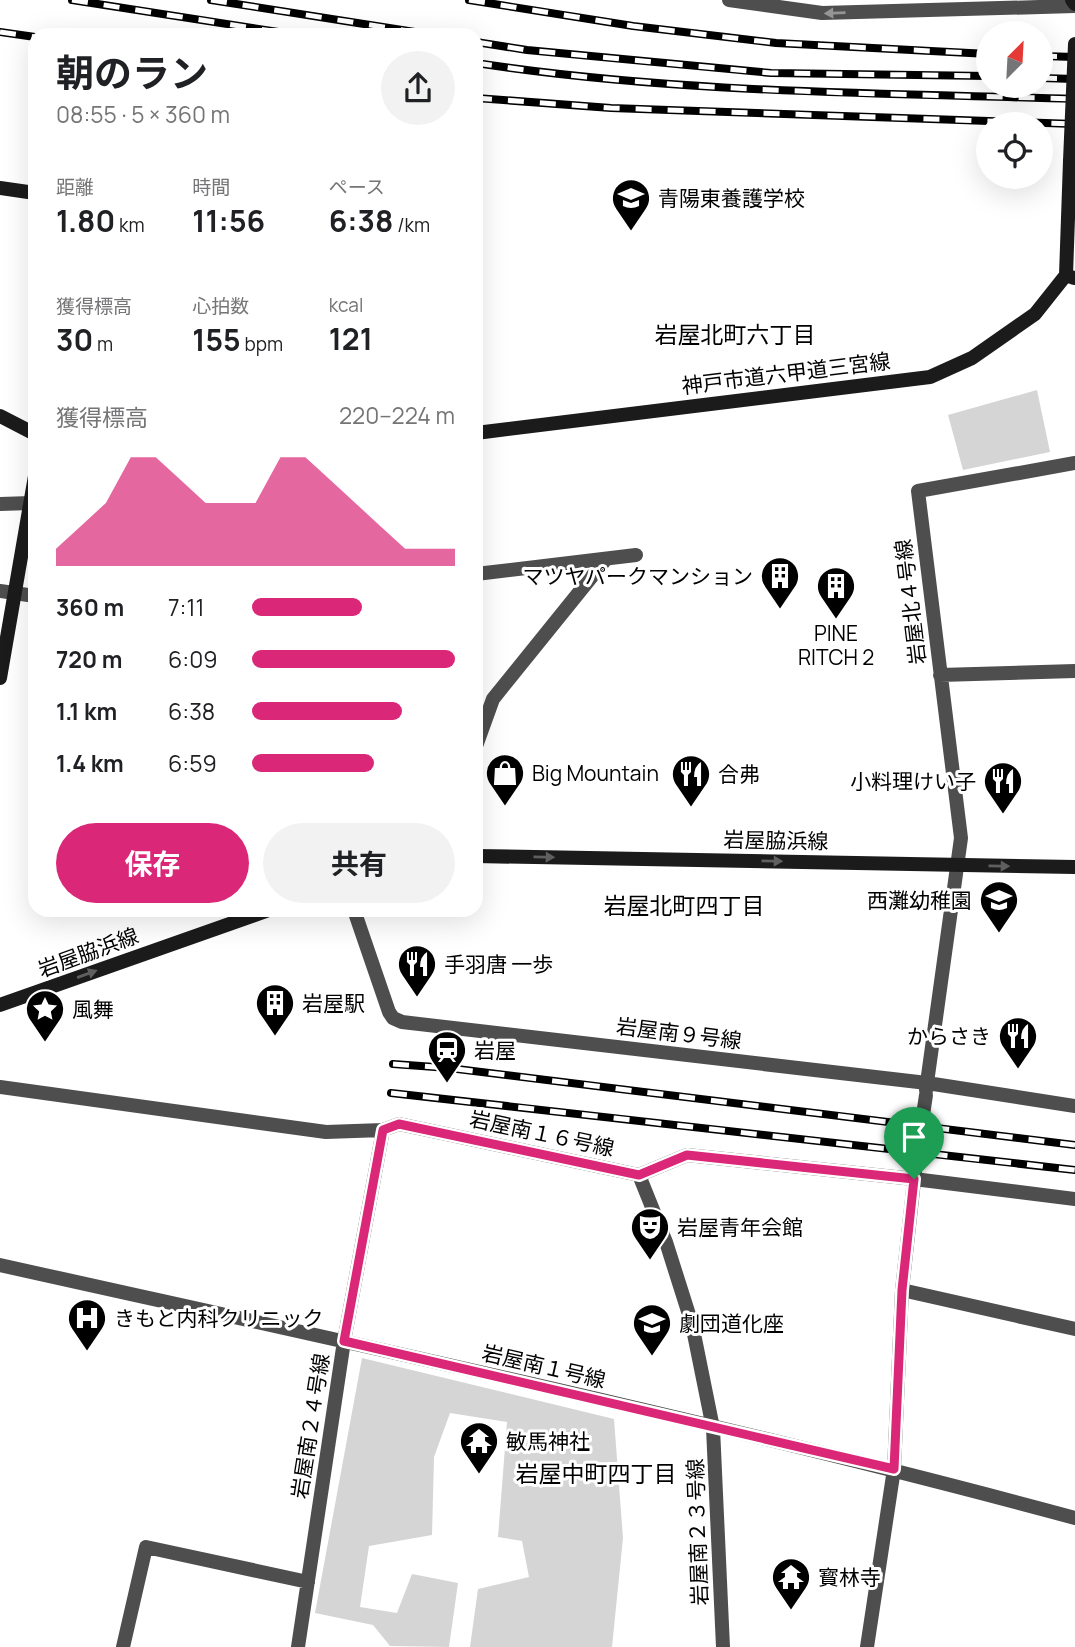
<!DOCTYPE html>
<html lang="ja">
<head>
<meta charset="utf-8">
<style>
  body { margin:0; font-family:Manrope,"Noto Sans JP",sans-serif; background:#f2f2f2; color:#202124; height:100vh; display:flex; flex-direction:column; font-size:26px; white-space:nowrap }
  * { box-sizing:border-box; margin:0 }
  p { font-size:23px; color:#757577 }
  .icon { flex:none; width:38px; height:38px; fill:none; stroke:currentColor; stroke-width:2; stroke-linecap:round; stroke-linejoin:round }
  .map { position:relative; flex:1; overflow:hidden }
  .sheet { position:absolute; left:28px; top:28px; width:455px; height:889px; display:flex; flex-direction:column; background:#fff; border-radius:21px; box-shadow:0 7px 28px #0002 }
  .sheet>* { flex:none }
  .needle { width:46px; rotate:24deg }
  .fabs { position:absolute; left:976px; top:21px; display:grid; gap:14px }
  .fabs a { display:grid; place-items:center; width:77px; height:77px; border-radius:50%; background:#fff; box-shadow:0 7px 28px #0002; font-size:35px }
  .pin { position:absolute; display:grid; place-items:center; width:60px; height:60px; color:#fff; margin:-72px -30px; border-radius:50% 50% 50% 0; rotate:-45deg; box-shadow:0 0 7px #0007 }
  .pin .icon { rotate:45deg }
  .round { display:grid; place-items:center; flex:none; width:74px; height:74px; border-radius:37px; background:#f2f2f2 }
  .head { display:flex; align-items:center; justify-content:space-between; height:119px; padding:0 28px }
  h1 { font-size:38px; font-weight:700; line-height:52px }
  .stats { display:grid; grid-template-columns:repeat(3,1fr); gap:10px; height:119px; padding:7px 28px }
  .stats div { display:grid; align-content:center }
  .stats b { font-size:30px; font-weight:700 }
  .stats small { font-size:19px; font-weight:400 }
  .stats p { font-size:19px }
  .chart { height:196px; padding:14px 28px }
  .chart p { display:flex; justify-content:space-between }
  .chart svg { width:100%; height:126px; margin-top:7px; fill:#db2777; opacity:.7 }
  .button { display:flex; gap:14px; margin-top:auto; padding:14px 28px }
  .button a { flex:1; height:80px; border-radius:42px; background:#db2777; color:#fff; font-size:28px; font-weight:700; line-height:80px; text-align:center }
  .button a+a { background:#f2f2f2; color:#202124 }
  ul { padding:0 28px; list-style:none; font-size:23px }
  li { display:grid; grid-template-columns:112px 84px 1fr; align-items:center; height:52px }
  li i { height:18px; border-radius:9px; background:#db2777 }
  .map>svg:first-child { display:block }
</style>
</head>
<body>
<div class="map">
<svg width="1075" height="1647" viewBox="0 0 1075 1647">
  <rect width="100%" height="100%" fill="#fff"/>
  <!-- green -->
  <path fill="#d5d5d5" d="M1037,390L1050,452L963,470L948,415Z
    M362,1358L614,1419L623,1538L612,1647H470L478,1589L529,1577L522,1541L498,1537L507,1422L450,1413L434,1457L432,1535L369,1546L360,1607L397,1613L412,1574L458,1583L449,1647L390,1646L373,1625L315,1613Z"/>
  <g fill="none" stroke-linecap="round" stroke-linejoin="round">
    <!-- street -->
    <path stroke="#4e4e4e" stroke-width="14" d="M729,0L822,13L1075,6
      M0,504L31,503
      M476,574L636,555
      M0,591L35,596
      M940,675L1075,671
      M476,746L493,699L606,559
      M354,910L389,1012L393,1018L402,1022L927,1083L1075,1106
      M0,1087L326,1132L383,1130L399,1124L639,1175L687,1155L914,1179L1075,1199
      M926,1090L961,838L918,491L1075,463
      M639,1175L666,1242L692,1324L713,1428L723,1647
      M0,1265C359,1345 720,1422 1075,1518
      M902,1290L1075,1329
      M123,1647L146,1547L308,1582
      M298,1647L344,1341L383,1130
      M867,1647L894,1469L902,1290L915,1172"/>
    <!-- secondary -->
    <path stroke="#1b1b1b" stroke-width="14" d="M1072,0L1075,4
      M1070,161L1066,275L1074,278
      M0,188L35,193
      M0,416L35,434
      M476,433L930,377L972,358L1035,314L1066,275
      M0,678L35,476
      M476,856L1075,867
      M0,1005L269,910"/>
    <!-- rail casing -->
    <g stroke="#000" stroke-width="8">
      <path id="rail" d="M72,0L298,35
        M211,0L434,35
        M469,0L633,26L776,43L989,54
        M0,32L35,37
        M476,42L527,50L771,73L989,76
        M1041,56L1075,57
        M476,63C673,93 876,93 1075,99
        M1041,78L1075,79
        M476,98L611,108L1075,124
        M393,1064L449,1068L1075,1145
        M391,1093L1075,1170"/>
    </g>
    <!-- rail -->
    <use href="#rail" stroke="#fff" stroke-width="5" stroke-dasharray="16" stroke-linecap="butt"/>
    <!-- street-bridge -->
    <path stroke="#4e4e4e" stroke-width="14" d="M915,1168L926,1095"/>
    <!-- secondary-bridge -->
    <path stroke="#1b1b1b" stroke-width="14" d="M1070,161L1075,44"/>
  </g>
  <!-- one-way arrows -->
  <defs><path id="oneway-solid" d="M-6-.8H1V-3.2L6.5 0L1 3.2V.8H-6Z" transform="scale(1.75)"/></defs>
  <use fill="#959595" href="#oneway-solid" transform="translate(835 13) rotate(178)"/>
  <g fill="#5f5f5f">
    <use href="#oneway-solid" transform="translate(544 857) rotate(1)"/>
    <use href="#oneway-solid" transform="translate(772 861) rotate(1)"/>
    <use href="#oneway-solid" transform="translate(999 866) rotate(1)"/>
    <use href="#oneway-solid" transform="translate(87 974) rotate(-20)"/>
  </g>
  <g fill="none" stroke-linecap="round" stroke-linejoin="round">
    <!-- route casing -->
    <g stroke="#fff" stroke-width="14">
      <path id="route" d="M399,1124L639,1175L687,1155L914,1179L902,1290L894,1469L344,1341L383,1130Z"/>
    </g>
    <!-- route -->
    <use href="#route" stroke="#db2777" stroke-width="9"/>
  </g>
  <!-- icons -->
  <defs>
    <g id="school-pin" transform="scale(2.0125)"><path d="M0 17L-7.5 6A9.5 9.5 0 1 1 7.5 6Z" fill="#000" stroke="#fff"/><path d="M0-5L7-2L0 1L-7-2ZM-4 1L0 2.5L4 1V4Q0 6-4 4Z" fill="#fff"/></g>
    <g id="building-pin" transform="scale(2.0125)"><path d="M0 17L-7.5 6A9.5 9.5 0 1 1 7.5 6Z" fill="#000" stroke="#fff"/><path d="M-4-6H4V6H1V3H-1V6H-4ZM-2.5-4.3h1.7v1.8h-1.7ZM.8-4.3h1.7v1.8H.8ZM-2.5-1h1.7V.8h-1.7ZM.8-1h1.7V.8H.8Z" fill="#fff"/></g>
    <g id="shop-pin" transform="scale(2.0125)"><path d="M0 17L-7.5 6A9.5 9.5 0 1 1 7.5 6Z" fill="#000" stroke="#fff"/><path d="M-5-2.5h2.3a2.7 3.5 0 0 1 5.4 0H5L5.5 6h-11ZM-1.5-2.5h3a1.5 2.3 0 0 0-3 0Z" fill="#fff"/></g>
    <g id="restaurant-pin" transform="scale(2.0125)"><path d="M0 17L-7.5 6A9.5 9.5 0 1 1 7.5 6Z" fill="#000" stroke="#fff"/><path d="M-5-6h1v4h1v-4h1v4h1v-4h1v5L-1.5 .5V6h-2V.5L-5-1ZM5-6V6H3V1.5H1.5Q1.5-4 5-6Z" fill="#fff"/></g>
    <g id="sight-pin" transform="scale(2.0125)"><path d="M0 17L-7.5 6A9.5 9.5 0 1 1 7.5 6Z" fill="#000" stroke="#fff"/><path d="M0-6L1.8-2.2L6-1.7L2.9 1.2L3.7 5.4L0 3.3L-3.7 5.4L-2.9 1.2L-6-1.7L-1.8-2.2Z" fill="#fff"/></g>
    <g id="station-pin" transform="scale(2.0125)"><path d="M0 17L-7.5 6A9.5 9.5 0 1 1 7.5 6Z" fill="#000" stroke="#fff"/><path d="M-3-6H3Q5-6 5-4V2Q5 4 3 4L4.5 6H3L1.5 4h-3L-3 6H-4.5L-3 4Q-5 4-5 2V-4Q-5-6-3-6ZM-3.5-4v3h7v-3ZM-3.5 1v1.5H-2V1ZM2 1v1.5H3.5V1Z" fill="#fff"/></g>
    <g id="theatre-pin" transform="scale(2.0125)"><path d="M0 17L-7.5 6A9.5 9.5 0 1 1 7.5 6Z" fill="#000" stroke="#fff"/><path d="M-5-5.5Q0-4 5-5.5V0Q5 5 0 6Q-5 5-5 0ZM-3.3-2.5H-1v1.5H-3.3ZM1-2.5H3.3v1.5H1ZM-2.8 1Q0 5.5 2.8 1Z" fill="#fff"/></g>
    <g id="hospital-pin" transform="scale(2.0125)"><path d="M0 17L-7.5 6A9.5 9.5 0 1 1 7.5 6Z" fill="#000" stroke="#fff"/><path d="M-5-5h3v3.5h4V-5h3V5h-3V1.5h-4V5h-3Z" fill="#fff"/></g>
    <g id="temple-pin" transform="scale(2.0125)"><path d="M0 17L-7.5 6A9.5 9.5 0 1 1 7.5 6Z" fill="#000" stroke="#fff"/><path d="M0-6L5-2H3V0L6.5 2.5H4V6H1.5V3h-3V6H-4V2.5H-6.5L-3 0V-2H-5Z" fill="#fff"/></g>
  </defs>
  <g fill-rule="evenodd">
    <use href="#school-pin" x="631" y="198"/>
    <use href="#building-pin" x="780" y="576"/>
    <use href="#building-pin" x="836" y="586"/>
    <use href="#shop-pin" x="505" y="773"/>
    <use href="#restaurant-pin" x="691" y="774"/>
    <use href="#restaurant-pin" x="1003" y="781"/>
    <use href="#school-pin" x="999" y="900"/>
    <use href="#restaurant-pin" x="417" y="964"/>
    <use href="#building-pin" x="275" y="1003"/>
    <use href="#sight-pin" x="45" y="1009"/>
    <use href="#restaurant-pin" x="1018" y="1036"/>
    <use href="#station-pin" x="447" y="1050"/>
    <use href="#theatre-pin" x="650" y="1227"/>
    <use href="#hospital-pin" x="87" y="1318"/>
    <use href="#school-pin" x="652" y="1323"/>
    <use href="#temple-pin" x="479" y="1441"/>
    <use href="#temple-pin" x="791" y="1577"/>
  </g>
  <g text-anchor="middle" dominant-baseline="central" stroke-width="6" stroke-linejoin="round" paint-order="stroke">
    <!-- poi labels -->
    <g font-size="21" fill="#000" stroke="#fff" text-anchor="start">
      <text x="658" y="198">青陽東養護学校</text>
      <text x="753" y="576" text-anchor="end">マツヤパークマンション</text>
      <text x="836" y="633" text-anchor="middle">PINE<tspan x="836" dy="24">RITCH 2</tspan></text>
      <text x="532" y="773">Big Mountain</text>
      <text x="718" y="774">合弗</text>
      <text x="976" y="781" text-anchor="end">小料理けい子</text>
      <text x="972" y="900" text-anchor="end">西灘幼稚園</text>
      <text x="444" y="964">手羽唐 一歩</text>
      <text x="302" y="1003">岩屋駅</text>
      <text x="72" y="1009">風舞</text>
      <text x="991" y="1036" text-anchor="end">からさき</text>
      <text x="474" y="1050">岩屋</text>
      <text x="677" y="1227">岩屋青年会館</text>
      <text x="114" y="1318">きもと内科クリニック</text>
      <text x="679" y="1323">劇団道化座</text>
      <text x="506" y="1441">敏馬神社</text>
      <text x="818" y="1577">寳林寺</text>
    </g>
    <!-- street labels -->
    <g font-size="21" fill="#000" stroke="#fff">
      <text transform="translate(786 373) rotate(-7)">神戸市道六甲道三宮線</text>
      <text transform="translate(910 602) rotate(-97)">岩屋北４号線</text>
      <text transform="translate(776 840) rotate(1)">岩屋脇浜線</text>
      <text transform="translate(88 952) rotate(-20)">岩屋脇浜線</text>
      <text transform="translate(679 1033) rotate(7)">岩屋南９号線</text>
      <text transform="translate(542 1133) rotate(12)">岩屋南１６号線</text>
      <text transform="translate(544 1366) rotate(13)">岩屋南１号線</text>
      <text transform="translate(310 1426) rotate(-81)">岩屋南２４号線</text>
      <text transform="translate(697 1532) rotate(-92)">岩屋南２３号線</text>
    </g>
    <!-- neighbourhood labels -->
    <g font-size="23" fill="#000" stroke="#fff">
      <text x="735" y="334">岩屋北町六丁目</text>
      <text x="684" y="905">岩屋北町四丁目</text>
      <text x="596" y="1473">岩屋中町四丁目</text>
    </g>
  </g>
</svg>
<div class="fabs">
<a><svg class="needle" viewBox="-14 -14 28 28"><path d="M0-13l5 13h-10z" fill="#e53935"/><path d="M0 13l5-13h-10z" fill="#757577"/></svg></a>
<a><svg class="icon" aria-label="locate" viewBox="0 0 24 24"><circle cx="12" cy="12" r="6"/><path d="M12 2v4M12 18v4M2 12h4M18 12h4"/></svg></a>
</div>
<div class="pin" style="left:914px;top:1179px;background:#1e9e55"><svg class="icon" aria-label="arrive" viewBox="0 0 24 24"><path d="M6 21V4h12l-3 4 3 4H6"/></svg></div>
<section class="sheet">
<div class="head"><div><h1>朝のラン</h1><p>08:55 · 5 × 360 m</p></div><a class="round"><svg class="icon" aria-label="share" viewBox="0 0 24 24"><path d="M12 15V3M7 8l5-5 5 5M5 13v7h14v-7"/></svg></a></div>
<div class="stats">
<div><p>距離</p><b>1.80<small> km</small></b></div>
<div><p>時間</p><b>11:56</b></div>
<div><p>ペース</p><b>6:38<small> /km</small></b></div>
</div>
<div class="stats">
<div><p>獲得標高</p><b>30<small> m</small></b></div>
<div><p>心拍数</p><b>155<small> bpm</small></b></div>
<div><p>kcal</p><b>121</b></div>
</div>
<div class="chart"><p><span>獲得標高</span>220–224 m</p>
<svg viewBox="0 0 160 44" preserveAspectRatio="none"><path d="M0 44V38L10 30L20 22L30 6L40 6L50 14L60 22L70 22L80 22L90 6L100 6L110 14L120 22L130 30L140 38L150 38L160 38V44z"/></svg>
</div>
<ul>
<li><b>360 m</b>7:11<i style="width:54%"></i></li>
<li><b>720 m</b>6:09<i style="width:100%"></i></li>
<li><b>1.1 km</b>6:38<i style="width:74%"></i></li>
<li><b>1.4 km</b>6:59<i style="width:60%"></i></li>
</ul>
<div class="button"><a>保存</a><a>共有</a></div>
</section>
</div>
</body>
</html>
